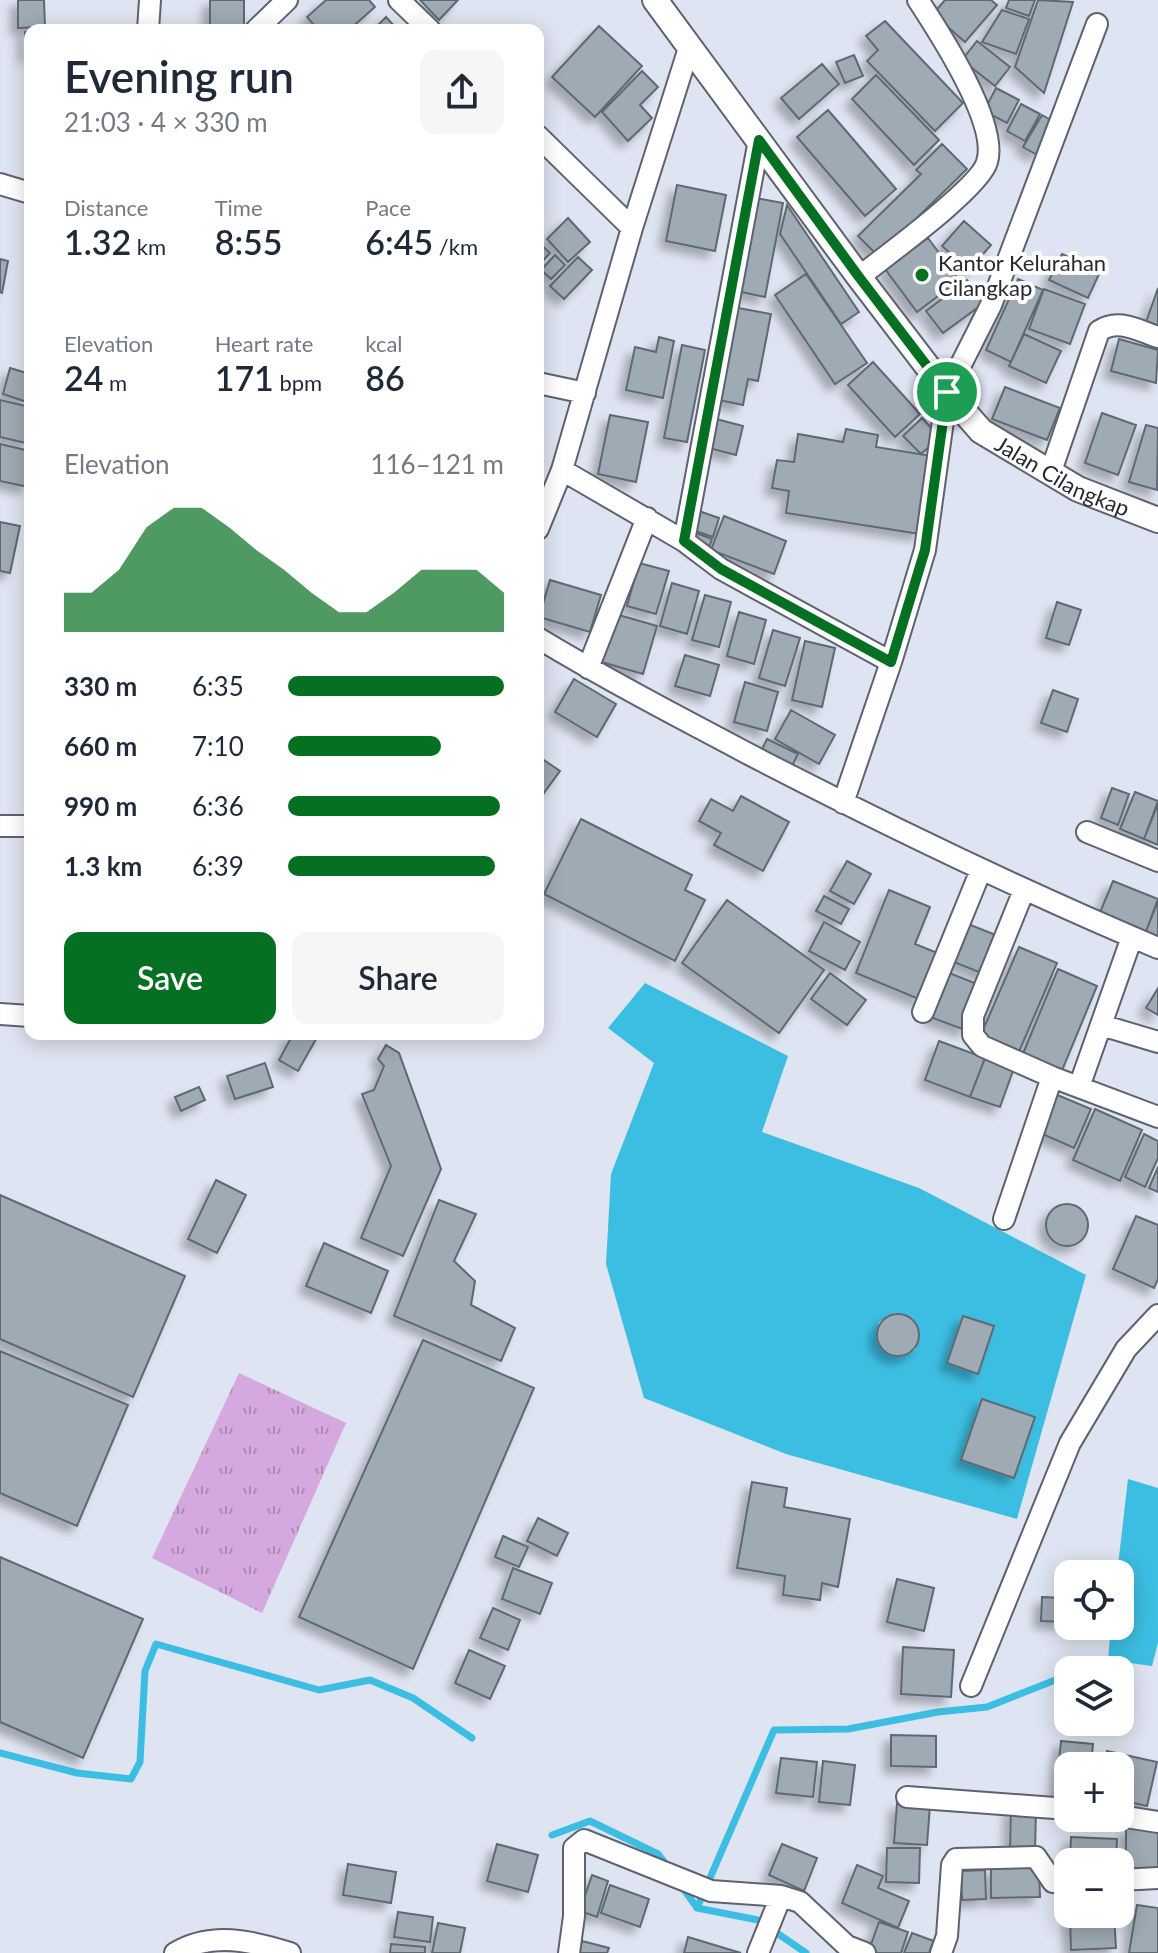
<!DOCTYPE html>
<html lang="en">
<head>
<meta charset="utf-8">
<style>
  body { margin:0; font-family:Lato,sans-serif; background:#f6f6f7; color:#1f2937; height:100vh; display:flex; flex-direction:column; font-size:30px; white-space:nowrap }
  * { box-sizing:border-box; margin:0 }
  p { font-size:26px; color:#747a83 }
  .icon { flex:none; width:44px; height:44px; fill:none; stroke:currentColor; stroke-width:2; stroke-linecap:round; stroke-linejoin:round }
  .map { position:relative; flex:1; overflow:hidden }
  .side { position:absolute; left:24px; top:24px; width:520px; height:1016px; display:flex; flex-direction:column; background:#fff; border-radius:16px; box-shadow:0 4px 20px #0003 }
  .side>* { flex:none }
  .tools { position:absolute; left:1054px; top:1560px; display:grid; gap:16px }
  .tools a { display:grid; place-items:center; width:80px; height:80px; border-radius:16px; background:#fff; box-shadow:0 4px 20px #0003; font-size:40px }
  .pin { position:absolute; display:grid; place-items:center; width:68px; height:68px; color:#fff; margin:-34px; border:4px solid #fff; border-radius:50%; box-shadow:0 2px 8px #0007 }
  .round { display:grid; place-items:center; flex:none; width:84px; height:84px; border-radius:16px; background:#f6f6f7 }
  .headline { display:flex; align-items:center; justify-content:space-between; height:136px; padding:0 40px }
  h1 { font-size:44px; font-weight:600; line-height:60px }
  .metrics { display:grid; grid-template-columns:repeat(3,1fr); gap:12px; height:136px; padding:8px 40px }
  .metrics div { display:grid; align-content:center }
  .metrics b { font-size:34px; font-weight:600 }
  .metrics small { font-size:22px; font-weight:400 }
  .metrics p { font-size:22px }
  .chart { height:224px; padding:16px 40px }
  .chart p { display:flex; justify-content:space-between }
  .chart svg { width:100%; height:144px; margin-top:8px; fill:#057021; opacity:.7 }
  .cta { display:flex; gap:16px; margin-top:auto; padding:16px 40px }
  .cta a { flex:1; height:92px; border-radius:16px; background:#057021; color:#fff; font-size:32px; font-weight:600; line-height:92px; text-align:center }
  .cta a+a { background:#f6f6f7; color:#1f2937 }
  ul { padding:0 40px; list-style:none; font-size:26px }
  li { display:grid; grid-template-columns:128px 96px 1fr; align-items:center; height:60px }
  li i { height:20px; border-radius:10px; background:#057021 }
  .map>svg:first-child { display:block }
</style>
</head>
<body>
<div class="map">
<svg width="1158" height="1953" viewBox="0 0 1158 1953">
  <defs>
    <pattern id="grass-tufts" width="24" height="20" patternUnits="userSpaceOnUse" patternTransform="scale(2)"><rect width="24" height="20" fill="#d5a8df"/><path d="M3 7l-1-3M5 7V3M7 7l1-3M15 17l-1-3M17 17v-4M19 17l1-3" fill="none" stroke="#ad89b5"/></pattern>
    <filter id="shadow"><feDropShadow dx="-7" dy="7" stdDeviation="4" flood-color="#0004"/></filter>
  </defs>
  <rect width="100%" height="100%" fill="#dfe4f2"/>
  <!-- grass -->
  <path fill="url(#grass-tufts)" d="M239,1373L346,1423L262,1613L152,1558Z"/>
  <!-- water -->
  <path fill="#3cbee2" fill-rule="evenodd" d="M645,983L788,1056L762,1132L919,1188L1086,1275L1017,1519L786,1454L644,1398L606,1264L611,1174L654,1063L608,1028ZM895,1313L912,1318L920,1333L915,1350L901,1356L884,1351L876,1338L879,1322ZM962,1316L994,1327L978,1374L947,1363ZM982,1399L1035,1418L1014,1478L962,1460Z
    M1128,1479L1158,1488V1643L1152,1666L1108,1660L1111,1626H1120V1574H1117Z"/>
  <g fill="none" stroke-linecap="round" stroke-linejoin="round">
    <!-- stream -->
    <path stroke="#3cbee2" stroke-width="7" d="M1081,1670L1108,1660
      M0,1753L77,1773L131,1779L140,1762L145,1671L156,1644L319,1690L370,1680L413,1698L472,1738
      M552,1835L590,1821L658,1854L668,1867
      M680,1884L697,1908L758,1920L806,1953
      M697,1908L774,1730L848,1729L938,1712L987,1707L1068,1675"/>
  </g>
  <!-- building -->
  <path fill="#9eaab4" stroke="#5e6973" stroke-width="2" filter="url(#shadow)" d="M18,0H44L45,27L18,28Z
    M210,0H244V29L210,30Z
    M326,0H369L375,7L349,30H318L307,17Z
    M420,0H458L439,20Z
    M945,0H991L997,5L965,42L933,14Z
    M1009,0H1035L1029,16L1006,8Z
    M1038,0L1073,2L1044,93L1015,67Z
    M1002,10L1029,19L1016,54L982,42Z
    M386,17L398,30H373Z
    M885,21L963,103L935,131L867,61L878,50L866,36Z
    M129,26V30H107V27Z
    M599,26L642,66L595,117L552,77Z
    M25,32H30V56H26Z
    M977,41L1010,67L995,86L962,60Z
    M854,55L863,76L845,83L836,62Z
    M822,64L839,84L799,119L781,98Z
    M642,71L658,87L640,105L652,118L628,141L602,112Z
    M876,75L939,140L914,165L852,99Z
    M996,88L1019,100L1007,123L984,111Z
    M1021,104L1040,114L1025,141L1007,131Z
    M828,110L896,189L865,216L797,137Z
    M1042,115L1056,123L1037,155L1023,147Z
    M942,144L967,169L878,256L858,236L921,174L916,170Z
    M677,185L726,195L715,251L666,241Z
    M750,197L783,203L765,297L732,290Z
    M787,205L859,312L841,324L780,234Z
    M568,218L590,242L568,262L547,239Z
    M964,221L991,245L969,270L942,246Z
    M928,238L959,280L917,312L885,269Z
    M538,242L550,253L538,266Z
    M1062,254L1100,272L1088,298L1049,280Z
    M555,255L565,265L551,279L541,270Z
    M578,257L592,270L564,299L550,286Z
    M0,259L8,261L2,293L0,292Z
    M806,274L867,363L835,384L775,295Z
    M1018,279L1043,290L1011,362L986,350Z
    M967,280L984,303L943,333L926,311Z
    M1158,288V326L1146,322Z
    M1044,289L1085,304L1070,344L1029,329Z
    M733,307L771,314L758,381L748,379L743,405L714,399Z
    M1024,334L1061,351L1046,383L1009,366Z
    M659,337L674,341L663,398L626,390L635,347L656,352Z
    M1119,339L1158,350L1156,383L1111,371Z
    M682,345L705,350L687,442L664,438Z
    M873,362L920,414L895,437L848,385Z
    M10,368L30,374V403L3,394Z
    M1005,387L1060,408L1047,440L992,419Z
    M0,400L30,407V444L0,437Z
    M1102,413L1136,425L1118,475L1085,463Z
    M610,415L648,422L636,482L598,474Z
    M922,418L940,437L921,454L903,436Z
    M716,419L743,426L736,455L709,448Z
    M1146,425L1158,428L1157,490L1129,482Z
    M846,429L878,435L876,447L932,456L920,534L786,513L789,491L772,488L777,460L794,462L798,434L843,442Z
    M0,444L30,451L28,487L0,481Z
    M693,509L719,518L713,537L687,528Z
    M724,516L786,541L774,574L711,550Z
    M0,522L20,526L10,573L0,571Z
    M693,532L712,539L708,550L689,544Z
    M639,563L669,571L656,614L627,606Z
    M550,580L601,595L590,632L539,617Z
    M672,583L699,591L687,634L660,626Z
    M705,595L731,602L719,647L692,640Z
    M1057,602L1081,610L1069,645L1046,638Z
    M739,612L766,620L754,664L727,656Z
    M612,613L657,626L643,674L598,661Z
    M773,630L800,638L785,686L759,678Z
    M805,641L835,648L822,707L792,700Z
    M685,655L719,665L710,696L675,686Z
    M574,679L616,704L597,737L555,712Z
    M745,682L778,692L767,731L734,722Z
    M1053,690L1078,699L1067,732L1041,723Z
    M791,710L835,735L819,764L775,739Z
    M767,739L798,754L791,768L760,753Z
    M538,756L560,771L541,797L538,795Z
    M1112,788L1129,794L1118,825L1101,818Z
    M1135,792L1158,801L1144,839L1120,829Z
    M741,796L789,822L763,871L714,845L721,833L699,821L711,799L733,811Z
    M1158,804V845L1144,839Z
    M581,819L692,875L685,890L705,900L675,961L544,894Z
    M847,861L871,874L854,904L830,891Z
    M1113,881L1158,899L1145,934L1099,915Z
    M889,890L930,907L915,944L940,954L921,1000L856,973Z
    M824,896L849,909L841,924L816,911Z
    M727,900L824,970L779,1033L682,963Z
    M1158,901V939L1145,934Z
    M824,922L860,942L845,970L809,951Z
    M968,924L1001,937L986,975L954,962Z
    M1019,947L1057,963L1018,1054L980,1037Z
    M1058,969L1097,986L1061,1073L1022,1056Z
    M947,972L982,986L965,1030L930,1017Z
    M830,973L866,1000L847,1025L811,999Z
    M1158,988V1015L1146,1008Z
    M293,1034H319L298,1071L279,1060Z
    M939,1041L985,1058L970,1097L925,1080Z
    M386,1045L399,1053L441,1169L403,1256L361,1238L391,1166L362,1094L374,1090L384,1066L378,1059Z
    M985,1058L1014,1068L1000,1107L970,1097Z
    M265,1063L273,1087L235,1099L227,1076Z
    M199,1087L205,1100L181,1111L175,1097Z
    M1055,1094L1091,1109L1074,1148L1038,1132Z
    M1095,1109L1142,1130L1120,1181L1073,1160Z
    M1144,1134L1158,1141V1158L1145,1187L1125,1177Z
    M1158,1167V1192L1149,1188Z
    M216,1180L246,1195L217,1253L188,1239Z
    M0,1195L185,1276L133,1397L0,1339Z
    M439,1200L476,1214L454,1261L475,1281L471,1305L515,1328L501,1361L394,1316Z
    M1046 1225a21 21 0 1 1 42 0a21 21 0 1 1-42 0Z
    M1136,1216L1158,1225V1279L1154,1288L1113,1269Z
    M324,1243L388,1271L371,1313L306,1286Z
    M877 1335a21 21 0 1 1 42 0a21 21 0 1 1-42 0Z
    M963,1316L994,1326L978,1374L947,1363Z
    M423,1340L534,1388L413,1669L299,1617Z
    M0,1351L128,1405L77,1526L0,1493Z
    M982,1399L1035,1417L1014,1478L961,1460Z
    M752,1482L787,1488L784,1507L850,1519L838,1587L822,1583L820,1600L783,1595L785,1576L737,1568Z
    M538,1518L568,1533L557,1556L527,1541Z
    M503,1536L528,1547L519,1567L495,1557Z
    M0,1557L143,1619L83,1758L0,1722Z
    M513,1568L552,1583L540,1614L502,1599Z
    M897,1579L934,1588L924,1631L887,1622Z
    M1042,1597L1064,1598L1063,1622L1041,1621Z
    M493,1608L520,1620L508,1650L480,1638Z
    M903,1647L954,1650L951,1697L901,1694Z
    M469,1650L505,1666L490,1699L455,1683Z
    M891,1735L936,1736V1767L891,1766Z
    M1061,1741L1093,1744L1091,1766H1068V1804L1055,1803Z
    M1107,1751L1157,1762L1147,1806L1120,1800V1766H1104Z
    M781,1758L817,1762L813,1797L776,1793Z
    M823,1761L855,1765L850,1805L819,1802Z
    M897,1803L930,1805L927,1845L894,1843Z
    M1011,1807L1036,1809L1035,1851L1010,1850Z
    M1126,1828H1158V1872H1126Z
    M1071,1837L1117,1839L1116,1862H1070Z
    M497,1844L538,1855L528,1892L487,1881Z
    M782,1844L817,1858L804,1891L769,1875Z
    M887,1848H920L919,1883L886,1882Z
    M348,1864L396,1872L391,1903L343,1895Z
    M857,1865L883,1876L878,1888L909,1901L898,1928L842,1903Z
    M1039,1867L1040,1897L991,1898V1868Z
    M985,1870L986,1899L962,1900L961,1871Z
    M592,1875L608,1881L597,1917L580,1911Z
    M610,1885L649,1899L640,1927L601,1913Z
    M1137,1905L1158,1908V1953H1129Z
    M398,1912L433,1917L430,1942L394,1937Z
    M1114,1915L1116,1948L1071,1950L1070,1917Z
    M879,1922L908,1932L901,1953H868Z
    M438,1923L465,1928L460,1953H432Z
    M912,1933L934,1941L929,1953H904Z
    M688,1937L741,1953H684Z
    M582,1941L609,1948L607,1953H579Z
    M391,1944L425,1947V1953H390Z"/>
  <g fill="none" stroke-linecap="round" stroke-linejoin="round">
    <!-- minor casing -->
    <g stroke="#5e626f" stroke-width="24">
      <path id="minor" d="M399,0L430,30
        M148,30L150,0
        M256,30L287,0
        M538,136L632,228
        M0,184L30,193
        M859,277C884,257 980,188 987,162C999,124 939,32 918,0
        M538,383L585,393
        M562,470L684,541L721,569L891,662
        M1050,474L1099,331C1118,318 1137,330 1158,337
        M538,529L562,470L632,228L689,48
        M684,541L759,140
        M538,638C611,682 686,721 762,761C892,828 1023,891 1158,948
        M588,668L647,518
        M843,803L891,662L925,550L947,392L991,305L1097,24
        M0,826H30
        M1087,832L1158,861
        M1024,890L973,1016V1035L982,1046L1052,1077L1158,1117
        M923,1012L981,870
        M0,1014L30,1016
        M1101,1025L1158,1042
        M1079,1087L1132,937
        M1004,1219L1052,1077
        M971,1686L1070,1443L1126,1349L1158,1315
        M907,1797L1068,1809
        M1120,1816L1158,1822
        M1120,1880L1158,1878
        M175,1953C212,1931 252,1941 290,1953
        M569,1953L574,1916V1848L584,1840L711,1891L781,1896L800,1902L847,1946L865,1953
        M758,1953L781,1896
        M941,1953L947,1936L952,1865L956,1859L1036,1857L1053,1882L1068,1883"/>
    </g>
    <!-- tertiary casing -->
    <g stroke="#5e626f" stroke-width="28">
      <g id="tertiary">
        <path id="s1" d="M655,0L859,277L947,392L981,431L1078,489L1158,520"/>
      </g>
    </g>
    <!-- minor -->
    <use href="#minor" stroke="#fff" stroke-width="20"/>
    <!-- tertiary -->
    <use href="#tertiary" stroke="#fff" stroke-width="24"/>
  </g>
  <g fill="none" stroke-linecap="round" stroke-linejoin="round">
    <!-- route casing -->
    <g stroke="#fff" stroke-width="16">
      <path id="route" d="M759,140L859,277L947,392L925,550L891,662L721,569L684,541Z"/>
    </g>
    <!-- route -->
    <use href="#route" stroke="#057021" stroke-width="10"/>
  </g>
  <!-- markers -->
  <circle fill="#057021" stroke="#fff" stroke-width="3" cx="922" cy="275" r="8"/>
  <g text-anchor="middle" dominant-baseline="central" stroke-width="8" stroke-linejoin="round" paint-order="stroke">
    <!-- poi labels -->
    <g font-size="22" fill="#27292e" stroke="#fff" text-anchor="start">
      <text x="938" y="262">Kantor Kelurahan<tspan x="938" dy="25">Cilangkap</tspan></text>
    </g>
    <!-- street labels -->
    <g font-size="22" fill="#27292e" stroke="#fff">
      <text stroke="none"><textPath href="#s1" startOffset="634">Jalan Cilangkap</textPath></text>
    </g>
  </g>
</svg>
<div class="tools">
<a><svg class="icon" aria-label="locate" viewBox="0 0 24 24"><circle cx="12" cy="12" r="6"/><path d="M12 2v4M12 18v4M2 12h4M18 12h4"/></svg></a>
<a><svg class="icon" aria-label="layers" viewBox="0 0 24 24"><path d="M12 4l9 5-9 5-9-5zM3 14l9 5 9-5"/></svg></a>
<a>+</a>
<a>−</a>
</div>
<div class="pin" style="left:947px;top:392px;background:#1e9e55"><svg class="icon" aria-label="arrive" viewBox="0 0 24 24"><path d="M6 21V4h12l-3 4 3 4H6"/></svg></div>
<section class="side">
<div class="headline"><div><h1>Evening run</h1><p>21:03 · 4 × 330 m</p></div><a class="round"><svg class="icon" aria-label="share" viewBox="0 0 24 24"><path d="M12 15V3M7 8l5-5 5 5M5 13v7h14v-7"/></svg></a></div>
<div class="metrics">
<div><p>Distance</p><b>1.32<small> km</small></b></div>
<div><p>Time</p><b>8:55</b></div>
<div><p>Pace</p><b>6:45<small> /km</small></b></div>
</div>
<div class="metrics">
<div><p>Elevation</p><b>24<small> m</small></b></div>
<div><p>Heart rate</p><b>171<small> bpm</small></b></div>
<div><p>kcal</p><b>86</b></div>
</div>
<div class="chart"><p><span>Elevation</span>116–121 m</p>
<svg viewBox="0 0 160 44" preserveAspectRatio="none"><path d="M0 44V32L10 32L20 25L30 12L40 6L50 6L60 12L70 19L80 25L90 32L100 38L110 38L120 32L130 25L140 25L150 25L160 32V44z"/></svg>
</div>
<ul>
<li><b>330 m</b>6:35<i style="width:100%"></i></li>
<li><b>660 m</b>7:10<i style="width:71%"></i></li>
<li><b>990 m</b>6:36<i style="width:98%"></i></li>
<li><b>1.3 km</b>6:39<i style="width:96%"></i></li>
</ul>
<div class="cta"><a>Save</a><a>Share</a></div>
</section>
</div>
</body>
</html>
